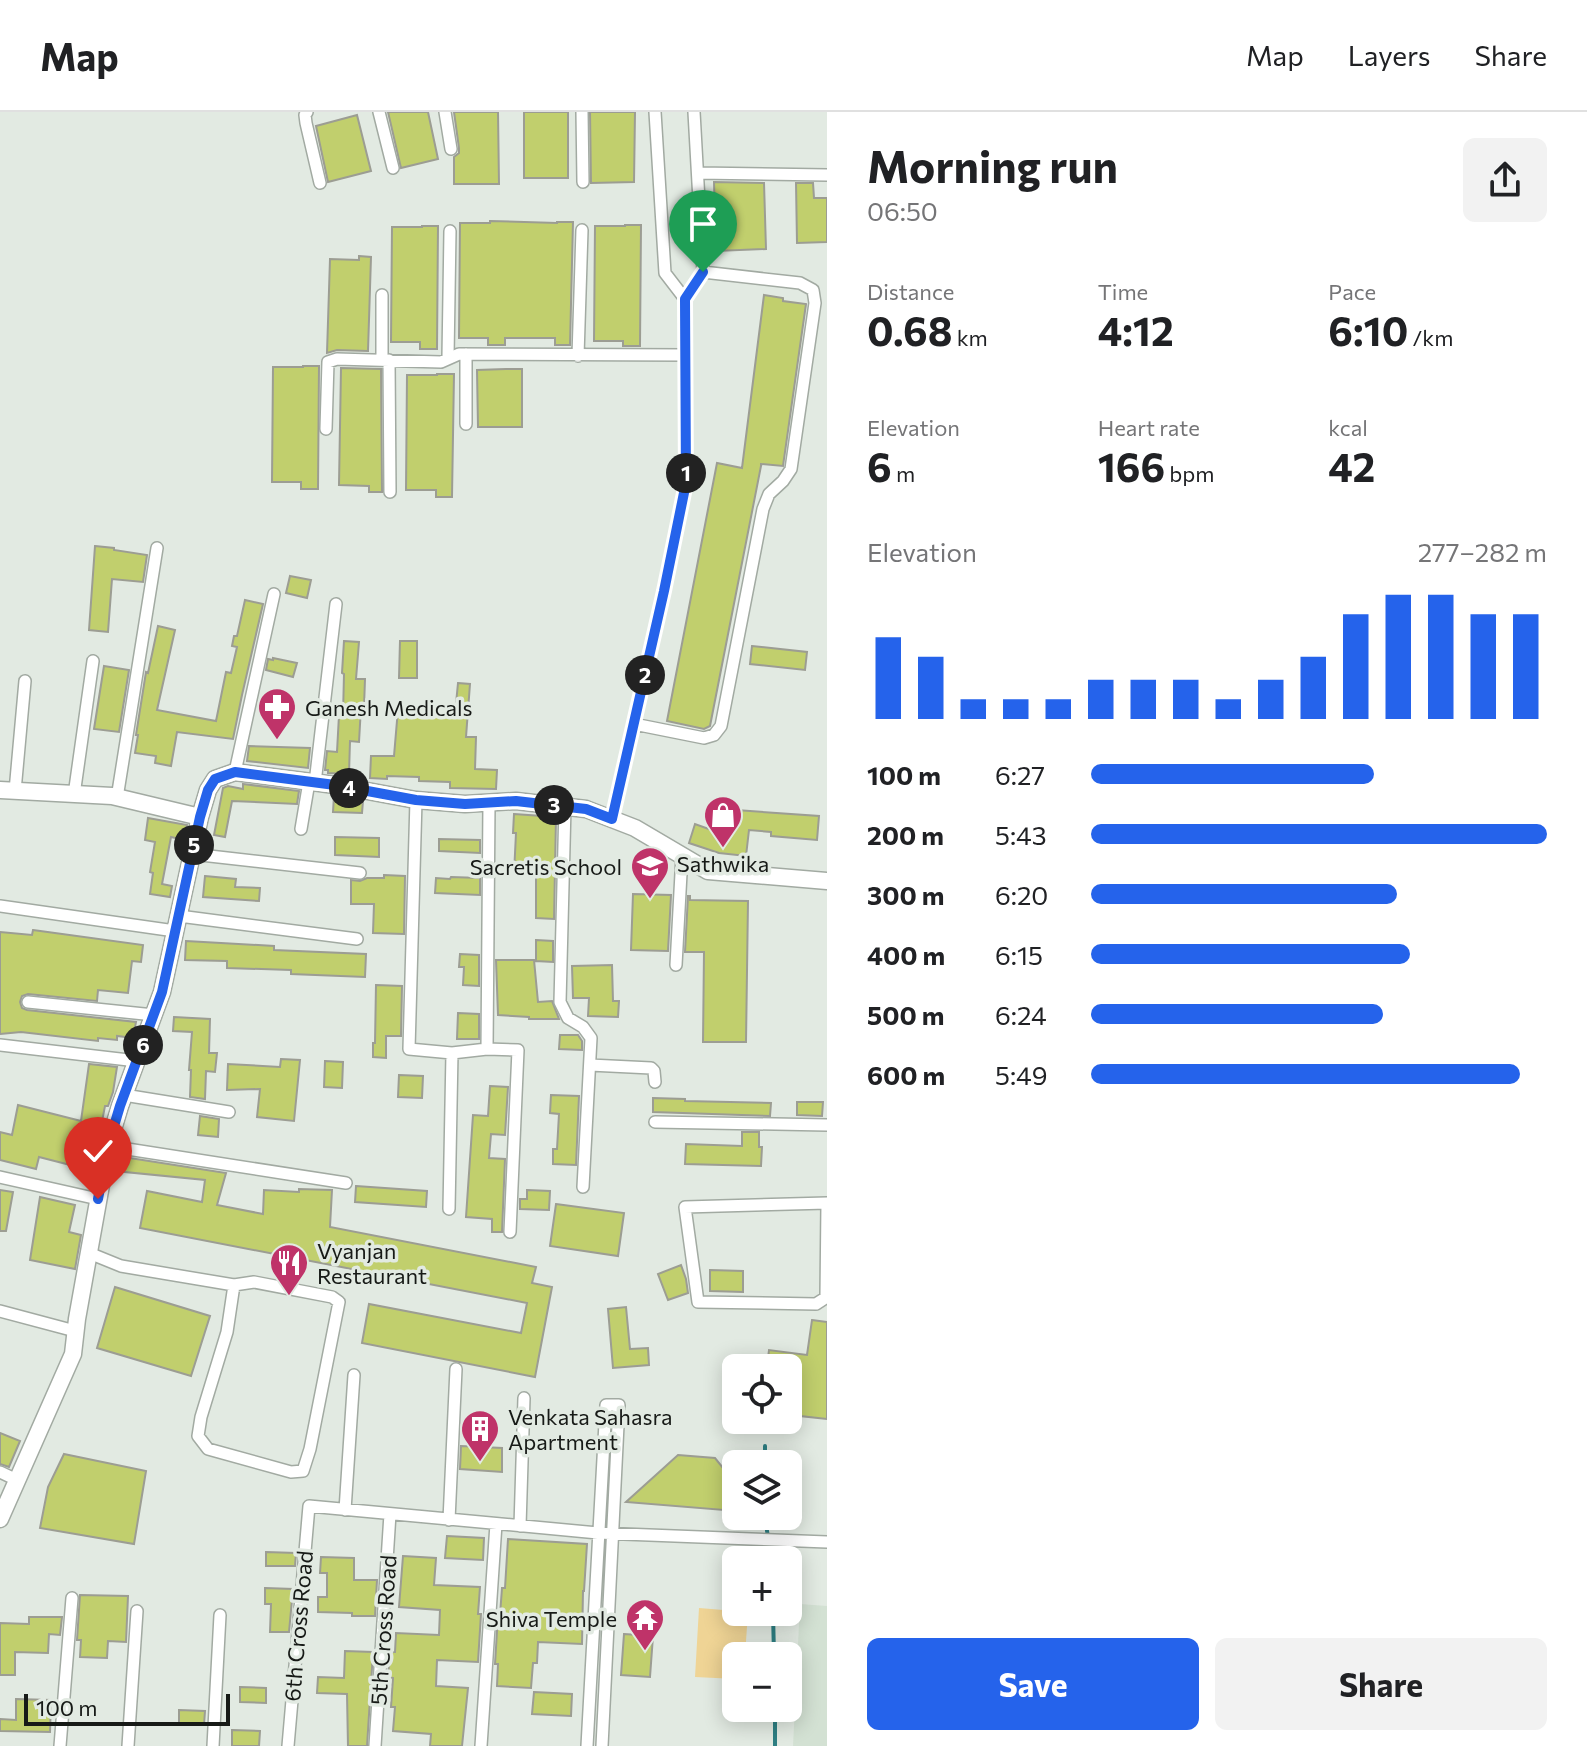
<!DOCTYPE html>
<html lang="en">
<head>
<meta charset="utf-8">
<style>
  body { margin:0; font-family:Commissioner,sans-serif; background:#f2f2f2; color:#202124; height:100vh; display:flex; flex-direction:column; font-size:30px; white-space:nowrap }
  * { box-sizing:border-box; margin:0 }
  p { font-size:26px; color:#757577 }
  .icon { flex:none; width:44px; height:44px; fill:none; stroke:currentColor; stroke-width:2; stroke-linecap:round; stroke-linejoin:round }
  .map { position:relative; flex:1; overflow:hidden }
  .panel { display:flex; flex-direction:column; background:#fff; width:760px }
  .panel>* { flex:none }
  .buttons { position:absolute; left:722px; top:1242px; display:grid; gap:16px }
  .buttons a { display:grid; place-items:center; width:80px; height:80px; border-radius:12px; background:#fff; box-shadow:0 4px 20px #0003; font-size:40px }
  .scale { position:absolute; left:24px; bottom:20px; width:206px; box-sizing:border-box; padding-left:8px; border:4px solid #171a17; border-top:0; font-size:22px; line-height:28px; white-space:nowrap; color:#171a17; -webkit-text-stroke:6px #e2eae2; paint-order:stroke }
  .pin { position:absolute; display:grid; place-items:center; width:68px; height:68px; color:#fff; margin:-82px -34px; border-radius:50% 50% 50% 0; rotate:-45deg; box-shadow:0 0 8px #0007 }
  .pin .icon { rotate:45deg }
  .km { position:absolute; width:40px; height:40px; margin:-20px; border-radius:50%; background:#222; color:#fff; font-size:22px; line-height:40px; text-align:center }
  .round { display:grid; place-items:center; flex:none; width:84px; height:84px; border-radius:12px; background:#f2f2f2 }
  .headline { display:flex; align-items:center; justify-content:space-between; height:136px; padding:0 40px }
  h1 { font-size:44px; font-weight:700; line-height:60px }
  .stats { display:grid; grid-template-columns:repeat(3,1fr); gap:12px; height:136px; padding:8px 40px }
  .stats div { display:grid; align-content:center }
  .stats b { font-size:40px; font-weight:700 }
  .stats small { font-size:22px; font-weight:400 }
  .stats p { font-size:22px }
  .chart { height:224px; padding:16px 40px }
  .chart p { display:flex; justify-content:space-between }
  .chart svg { width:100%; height:144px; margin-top:8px; stroke:#2563eb; stroke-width:6 }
  .action { display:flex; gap:16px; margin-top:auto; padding:16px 40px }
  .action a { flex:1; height:92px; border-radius:12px; background:#2563eb; color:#fff; font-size:32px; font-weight:700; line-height:92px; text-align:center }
  .action a+a { background:#f2f2f2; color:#202124 }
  ul { padding:0 40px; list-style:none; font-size:26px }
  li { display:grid; grid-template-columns:128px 96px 1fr; align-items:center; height:60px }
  li i { height:20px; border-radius:10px; background:#2563eb }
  header { display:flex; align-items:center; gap:48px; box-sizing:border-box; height:112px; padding:0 40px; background:#fff; border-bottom:2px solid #e0e0e0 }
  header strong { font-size:38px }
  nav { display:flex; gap:44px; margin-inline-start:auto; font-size:28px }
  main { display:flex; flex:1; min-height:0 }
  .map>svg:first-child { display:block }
</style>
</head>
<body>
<header>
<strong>Map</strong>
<nav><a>Map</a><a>Layers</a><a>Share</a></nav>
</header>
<main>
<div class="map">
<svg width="827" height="1634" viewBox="0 0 827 1634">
  <rect width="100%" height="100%" fill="#e2eae2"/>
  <!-- built -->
  <path fill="#d3e1d3" d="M800,1492L827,1494V1634H793Z"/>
  <!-- green -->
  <path fill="#efd495" d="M699,1496L748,1500L745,1544H736V1567L695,1565Z"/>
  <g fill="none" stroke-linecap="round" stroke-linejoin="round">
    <!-- stream -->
    <path stroke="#2e7f83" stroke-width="4" d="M765,1352V1334
      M765,1404L771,1448
      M773,1500L774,1544
      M775,1596V1634"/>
  </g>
  <!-- building -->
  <path fill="#c1cf6d" stroke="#9c9d93" stroke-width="2" d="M388,0H428L438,47L401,56Z
    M454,0H498L499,72H454V45L459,41V36Z
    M524,0H568V66H524Z
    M590,0H635L634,70L591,71Z
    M357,3L371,59L328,70L316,14Z
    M714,70L764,71L766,137L716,139Z
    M796,71H813L814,86H827V130L797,131Z
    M490,109L557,111V110H573L570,233H555V226H505V233H488V226H459L460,111H490Z
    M625,113H641L640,234H623V229H594L595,114H625Z
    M422,114H438L437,237H420V230H391L392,115H422Z
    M359,144L371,145L368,239L337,238L327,241L330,147L359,148Z
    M764,183L783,186V189L806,192L783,354L761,352V354L710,614L704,617L667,609L717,351L742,356Z
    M303,254H319L318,377H301V370H272L273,255H303Z
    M341,256L381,257L382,380H369V374L339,373Z
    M506,257H522V315H478L477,258Z
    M437,262H454L452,385H436V378H406L407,263H437Z
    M95,434L114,436V438L147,443L143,470L112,467L108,520L89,518Z
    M290,464L311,468L307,486L286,481Z
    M245,488L263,492L242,583L233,627L177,620L171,654L155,651L156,644L135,641L138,623H136L146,560L148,561L158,514L175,518L157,598L216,609L226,560L231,561L237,535L232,534L234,524H237Z
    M344,529L359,530L356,567H365L364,595H361L359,630L350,629L349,662L328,661V658H325L327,639L337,640L339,603H343L344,562L342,561Z
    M400,529H417V566H399Z
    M752,534L807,540L805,558L750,552Z
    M273,546L297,551L293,565L266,558L268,547L273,548Z
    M104,554L129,558L119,620L94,617Z
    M458,571L470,572L466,625H476L475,657L497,658L496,677L450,676V670L419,669V665L387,664V667L370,666L371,644H394L398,597L455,602Z
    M249,634L310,636L308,656L247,649Z
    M243,672L299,679L297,692L232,689L225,725L214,723L223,676L228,674L243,677Z
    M334,684L363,689L362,701L333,700Z
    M722,697L819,704L817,728L771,724V720L749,718L746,744L719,741L689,731L695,712L720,721Z
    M514,702L556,705L554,807L536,806V762H514L516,721H513Z
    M148,706L187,713L184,728L171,725L162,772L172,774L170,785L150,782L153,761L150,760L155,730L145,728Z
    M335,725L379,726V745L335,743Z
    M439,727L480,728V741L439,739Z
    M384,763L405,764L404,822L373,821L374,792H351V768L360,769L367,766H384Z
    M205,764L236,767L235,775L260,776L259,789L203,785Z
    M451,765L480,766V783L435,781L436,766L450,767Z
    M633,782L671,783L668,839L631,838Z
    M688,784H690V788L748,789L746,930H703L704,840H685Z
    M33,818L143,833L141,850L132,849L128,881L98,878L97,889L28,882L22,884L20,890L22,896L27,898L136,910L133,926L117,924V928L98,926V929L21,920L0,922V820L32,823Z
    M536,828L553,829V850L536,849Z
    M186,829L274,834V838L366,842L365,865L291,862V858L227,856V849L185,848Z
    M460,842L479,843V874L463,873L464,855H459Z
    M496,848H534L538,890L552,889L559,907H529V905L498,903Z
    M612,853L613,889H619L618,905L588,904L589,886H573L572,854Z
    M376,873L402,874L401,924H386V946L373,945V931H375Z
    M458,901L479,902V927H457Z
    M174,905L210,907L209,941H217L215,960L206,959L205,987L190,985L191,958H189L192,920L173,919Z
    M560,923H578L582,929V938L559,937Z
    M281,947L300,948L294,1009L257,1005L260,977L227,978L228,952L280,955Z
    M325,949L343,950L342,976L324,975Z
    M89,952L117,955L113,980L108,994H105L91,1065L76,1062L78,1055L39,1045L36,1057L0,1048V1020L12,1023L18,993L81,1009Z
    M399,963L423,964L422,986L398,985Z
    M490,974L508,975L505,1023L491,1022L489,1046L505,1047L502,1120H492V1107L466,1105L473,1003L488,1004Z
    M551,983L579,984L576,1053L553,1052V1037H557L559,1002L550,1001Z
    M653,986L685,987V989L771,991L770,1004L653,1000Z
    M797,990H823L822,1004L797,1003Z
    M200,1004L219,1007L218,1025L198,1023Z
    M742,1020H759V1035H762L761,1054L685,1052L686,1032L742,1034Z
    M117,1044L226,1061L217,1093L263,1102L264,1078L299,1080V1077L332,1078L330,1115L536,1155L532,1171L552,1175L535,1265L362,1231L369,1192L521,1221L527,1191L140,1116L147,1079L202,1090L205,1068L115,1059Z
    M356,1074L427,1079L426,1095L355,1090Z
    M0,1078L13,1080L6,1119H0Z
    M527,1078L550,1079L549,1098L520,1097V1087H527Z
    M40,1085L75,1093L69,1120L81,1123L75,1157L30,1148Z
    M556,1092L624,1101L618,1144L550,1134Z
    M681,1153L686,1167L688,1181L668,1188L658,1162Z
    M710,1158L743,1159V1180L710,1179Z
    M115,1175L210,1204L191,1264L97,1236Z
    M626,1195L630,1237L648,1236L649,1253L613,1256L608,1197Z
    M812,1208L827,1210V1307L800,1304V1297L788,1296V1256L767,1254L769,1238L807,1243Z
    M0,1321L20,1329L9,1355L0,1352Z
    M461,1334L502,1336V1360L460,1357Z
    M64,1342L146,1359L134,1432L40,1416L48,1375Z
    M678,1343L715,1346L736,1372V1399L626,1390Z
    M447,1424L484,1426L483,1448L445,1446Z
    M508,1427L587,1432L584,1479H583L582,1532L538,1530L537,1551H533L531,1576L497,1574L498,1552H495L498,1503H500L502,1476H505Z
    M266,1440L296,1441L295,1454H266Z
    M403,1444L436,1446L434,1473L480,1475L478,1502H481L478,1550L437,1548L436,1574L468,1576L462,1634H430L431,1622L393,1619L395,1595H391L393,1566L388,1565L390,1540H395L396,1521L439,1523L440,1498L399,1495Z
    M321,1445L354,1446V1468H377L375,1504H352V1501L318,1500V1485H327V1461H320Z
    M265,1476L293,1477L289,1520H270L271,1492H265Z
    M80,1483L128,1484L126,1530L108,1529L107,1546L80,1545L81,1528H77Z
    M29,1505H62L60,1523L49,1522L48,1541L15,1540V1563H0V1511L29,1512Z
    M624,1522L653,1524L650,1565L621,1563Z
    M345,1539L373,1540L367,1634H348L347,1582L317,1581L318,1565L344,1566Z
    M240,1575L266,1576V1591L240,1590Z
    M534,1580L572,1582L571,1604L532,1602Z
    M16,1587L51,1588L50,1620L0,1619V1607L16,1608Z
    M179,1598L205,1599L204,1613L179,1612Z
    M232,1618L260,1619L259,1634H232Z"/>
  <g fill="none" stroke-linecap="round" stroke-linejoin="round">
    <!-- street casing -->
    <g stroke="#a2aaa2" stroke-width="14">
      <path id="street" d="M307,0L305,3L306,11L320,71
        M379,0L393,56
        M445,0L451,37
        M582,0L583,70
        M698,61L827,63
        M382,183V248
        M685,187L703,160L694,0
        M466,242V312
        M578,244L582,118
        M448,245L450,119
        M389,248L390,380
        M326,317L328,250L337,247L441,250L459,242L686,243
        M634,612L704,626L714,623L721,614L763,397L769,382L783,369L791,357L815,191L813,178L800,171L703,160
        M235,660L274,482
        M315,671L336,492
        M15,679L25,569
        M74,683L93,549
        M117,686L157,436
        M416,688L409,937L452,941
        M565,694L560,890L568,906L583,915L591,926L583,1075
        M612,707L664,479L686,371L685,187L665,161L655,0
        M301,717L309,670
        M192,742L360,761
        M0,794L175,819
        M179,804L357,827
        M676,853L682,743
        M28,890L154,903
        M0,933L137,949
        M487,937L518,938L510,1120
        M590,953L651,956L654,959L655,970
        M124,983L229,1000
        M655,1010L827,1013
        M108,1034L346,1071
        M0,1065L98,1087
        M449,1097L452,941L487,937L489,691
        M89,1141L121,1154L234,1173L254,1170L332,1185L339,1190L310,1337L303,1359L291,1360L208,1337L198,1324L201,1305L227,1220L234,1173
        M826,1185L827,1091L685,1095L698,1190L816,1192L827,1185
        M0,1199L75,1219
        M0,1360L17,1368
        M345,1398L354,1263
        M449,1408L456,1257
        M520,1414L524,1286
        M60,1634L72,1486
        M128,1634L137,1499
        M213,1634L220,1503
        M288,1634L309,1394L598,1421L827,1430
        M375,1634L390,1402
        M481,1634L496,1412
        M587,1634L606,1293H619L602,1634"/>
    </g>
    <!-- secondary casing -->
    <g stroke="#a2aaa2" stroke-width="19">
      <path id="secondary" d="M0,678L112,684L200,705
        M0,1407L73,1242L77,1207L108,1034L120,994L162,880L200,705L208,678L215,667L235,660L335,673L416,688L465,692L516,689L586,697L635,716L708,759L827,769"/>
    </g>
    <!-- street -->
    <use href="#street" stroke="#fff" stroke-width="11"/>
    <!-- secondary -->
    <use href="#secondary" stroke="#fff" stroke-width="16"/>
  </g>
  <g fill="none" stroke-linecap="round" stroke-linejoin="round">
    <!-- route casing -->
    <g stroke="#fff" stroke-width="16">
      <path id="route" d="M98,1087L108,1034L120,994L162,880L200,705L208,678L215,667L235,660L335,673L416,688L465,692L516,689L586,697L612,707L664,479L686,371L685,187L703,160"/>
    </g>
    <!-- route -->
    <use href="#route" stroke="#2563eb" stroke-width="10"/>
  </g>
  <!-- icons -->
  <defs>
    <g id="pharmacy-pin" transform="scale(2)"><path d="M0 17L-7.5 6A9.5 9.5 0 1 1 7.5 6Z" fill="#bf3369" stroke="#e2eae2"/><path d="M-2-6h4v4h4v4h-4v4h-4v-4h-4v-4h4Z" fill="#fff"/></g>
    <g id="shop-pin" transform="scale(2)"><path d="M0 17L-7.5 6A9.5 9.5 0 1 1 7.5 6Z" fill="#bf3369" stroke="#e2eae2"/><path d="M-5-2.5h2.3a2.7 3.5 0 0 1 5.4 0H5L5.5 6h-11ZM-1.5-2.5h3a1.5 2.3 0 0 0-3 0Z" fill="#fff"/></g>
    <g id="school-pin" transform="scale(2)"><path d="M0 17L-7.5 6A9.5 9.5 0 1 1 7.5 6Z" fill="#bf3369" stroke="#e2eae2"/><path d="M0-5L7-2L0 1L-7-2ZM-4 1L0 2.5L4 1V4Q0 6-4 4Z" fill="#fff"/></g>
    <g id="restaurant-pin" transform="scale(2)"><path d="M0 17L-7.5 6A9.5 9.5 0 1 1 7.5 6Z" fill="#bf3369" stroke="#e2eae2"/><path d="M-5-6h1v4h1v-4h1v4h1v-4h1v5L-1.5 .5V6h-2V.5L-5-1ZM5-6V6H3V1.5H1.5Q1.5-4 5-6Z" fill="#fff"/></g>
    <g id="building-pin" transform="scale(2)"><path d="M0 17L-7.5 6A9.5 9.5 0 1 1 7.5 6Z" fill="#bf3369" stroke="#e2eae2"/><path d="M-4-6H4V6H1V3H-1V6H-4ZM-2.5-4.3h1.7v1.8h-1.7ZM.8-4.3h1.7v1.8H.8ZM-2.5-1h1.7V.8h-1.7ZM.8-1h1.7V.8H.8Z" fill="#fff"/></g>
    <g id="temple-pin" transform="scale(2)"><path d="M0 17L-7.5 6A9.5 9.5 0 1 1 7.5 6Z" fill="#bf3369" stroke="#e2eae2"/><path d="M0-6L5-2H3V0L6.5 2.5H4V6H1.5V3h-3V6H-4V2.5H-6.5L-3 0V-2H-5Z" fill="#fff"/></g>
  </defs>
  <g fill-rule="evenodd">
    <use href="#pharmacy-pin" x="277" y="595"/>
    <use href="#shop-pin" x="723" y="703"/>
    <use href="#school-pin" x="650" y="754"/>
    <use href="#restaurant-pin" x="289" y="1151"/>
    <use href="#building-pin" x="480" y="1317"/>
    <use href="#temple-pin" x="645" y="1506"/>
  </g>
  <g text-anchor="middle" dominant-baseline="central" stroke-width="7" stroke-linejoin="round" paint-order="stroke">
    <!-- poi labels -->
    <g font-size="22" fill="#171a17" stroke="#e2eae2" text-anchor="start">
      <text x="305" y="595">Ganesh Medicals</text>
      <text x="723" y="751" text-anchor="middle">Sathwika</text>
      <text x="622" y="754" text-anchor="end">Sacretis School</text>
      <text x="317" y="1138">Vyanjan<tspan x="317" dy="25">Restaurant</tspan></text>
      <text x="508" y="1304">Venkata Sahasra<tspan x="508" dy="25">Apartment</tspan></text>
      <text x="617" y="1506" text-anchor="end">Shiva Temple</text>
    </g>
    <!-- street labels -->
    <g font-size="22" fill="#171a17" stroke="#e2eae2">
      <text transform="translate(298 1514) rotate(-85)">6th Cross Road</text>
      <text transform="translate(383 1518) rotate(-86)">5th Cross Road</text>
    </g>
  </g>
</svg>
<div class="buttons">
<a><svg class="icon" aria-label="locate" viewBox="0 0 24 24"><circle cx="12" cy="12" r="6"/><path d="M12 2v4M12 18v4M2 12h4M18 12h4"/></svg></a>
<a><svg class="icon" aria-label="layers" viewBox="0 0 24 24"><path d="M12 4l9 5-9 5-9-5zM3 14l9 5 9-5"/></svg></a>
<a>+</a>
<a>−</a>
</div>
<div class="scale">100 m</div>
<div class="pin" style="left:703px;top:160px;background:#1e9e55"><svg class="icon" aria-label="arrive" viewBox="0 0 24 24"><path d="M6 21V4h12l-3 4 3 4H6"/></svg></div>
<div class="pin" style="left:98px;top:1087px;background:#d93025"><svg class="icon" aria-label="check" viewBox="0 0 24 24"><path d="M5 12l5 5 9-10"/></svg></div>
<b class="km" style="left:686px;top:361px">1</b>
<b class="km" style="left:645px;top:563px">2</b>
<b class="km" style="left:554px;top:693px">3</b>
<b class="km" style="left:349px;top:676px">4</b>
<b class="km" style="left:194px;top:733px">5</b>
<b class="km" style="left:143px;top:933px">6</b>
</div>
<section class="panel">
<div class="headline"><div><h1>Morning run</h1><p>06:50</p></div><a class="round"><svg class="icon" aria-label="share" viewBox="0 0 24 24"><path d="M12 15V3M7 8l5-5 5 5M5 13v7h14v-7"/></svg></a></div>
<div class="stats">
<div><p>Distance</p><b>0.68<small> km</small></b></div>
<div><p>Time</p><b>4:12</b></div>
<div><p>Pace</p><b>6:10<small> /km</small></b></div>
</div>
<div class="stats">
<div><p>Elevation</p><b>6<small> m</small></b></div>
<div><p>Heart rate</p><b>166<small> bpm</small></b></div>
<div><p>kcal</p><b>42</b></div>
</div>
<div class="chart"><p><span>Elevation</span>277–282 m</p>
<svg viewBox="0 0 160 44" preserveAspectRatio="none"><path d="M5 44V19M15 44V25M25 44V38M35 44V38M45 44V38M55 44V32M65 44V32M75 44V32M85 44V38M95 44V32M105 44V25M115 44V12M125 44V6M135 44V6M145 44V12M155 44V12"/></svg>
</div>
<ul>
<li><b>100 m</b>6:27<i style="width:62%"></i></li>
<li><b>200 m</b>5:43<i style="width:100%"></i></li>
<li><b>300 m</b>6:20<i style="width:67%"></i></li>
<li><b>400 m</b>6:15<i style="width:70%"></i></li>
<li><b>500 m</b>6:24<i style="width:64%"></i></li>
<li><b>600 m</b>5:49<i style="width:94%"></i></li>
</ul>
<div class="action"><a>Save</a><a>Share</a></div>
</section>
</main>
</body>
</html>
